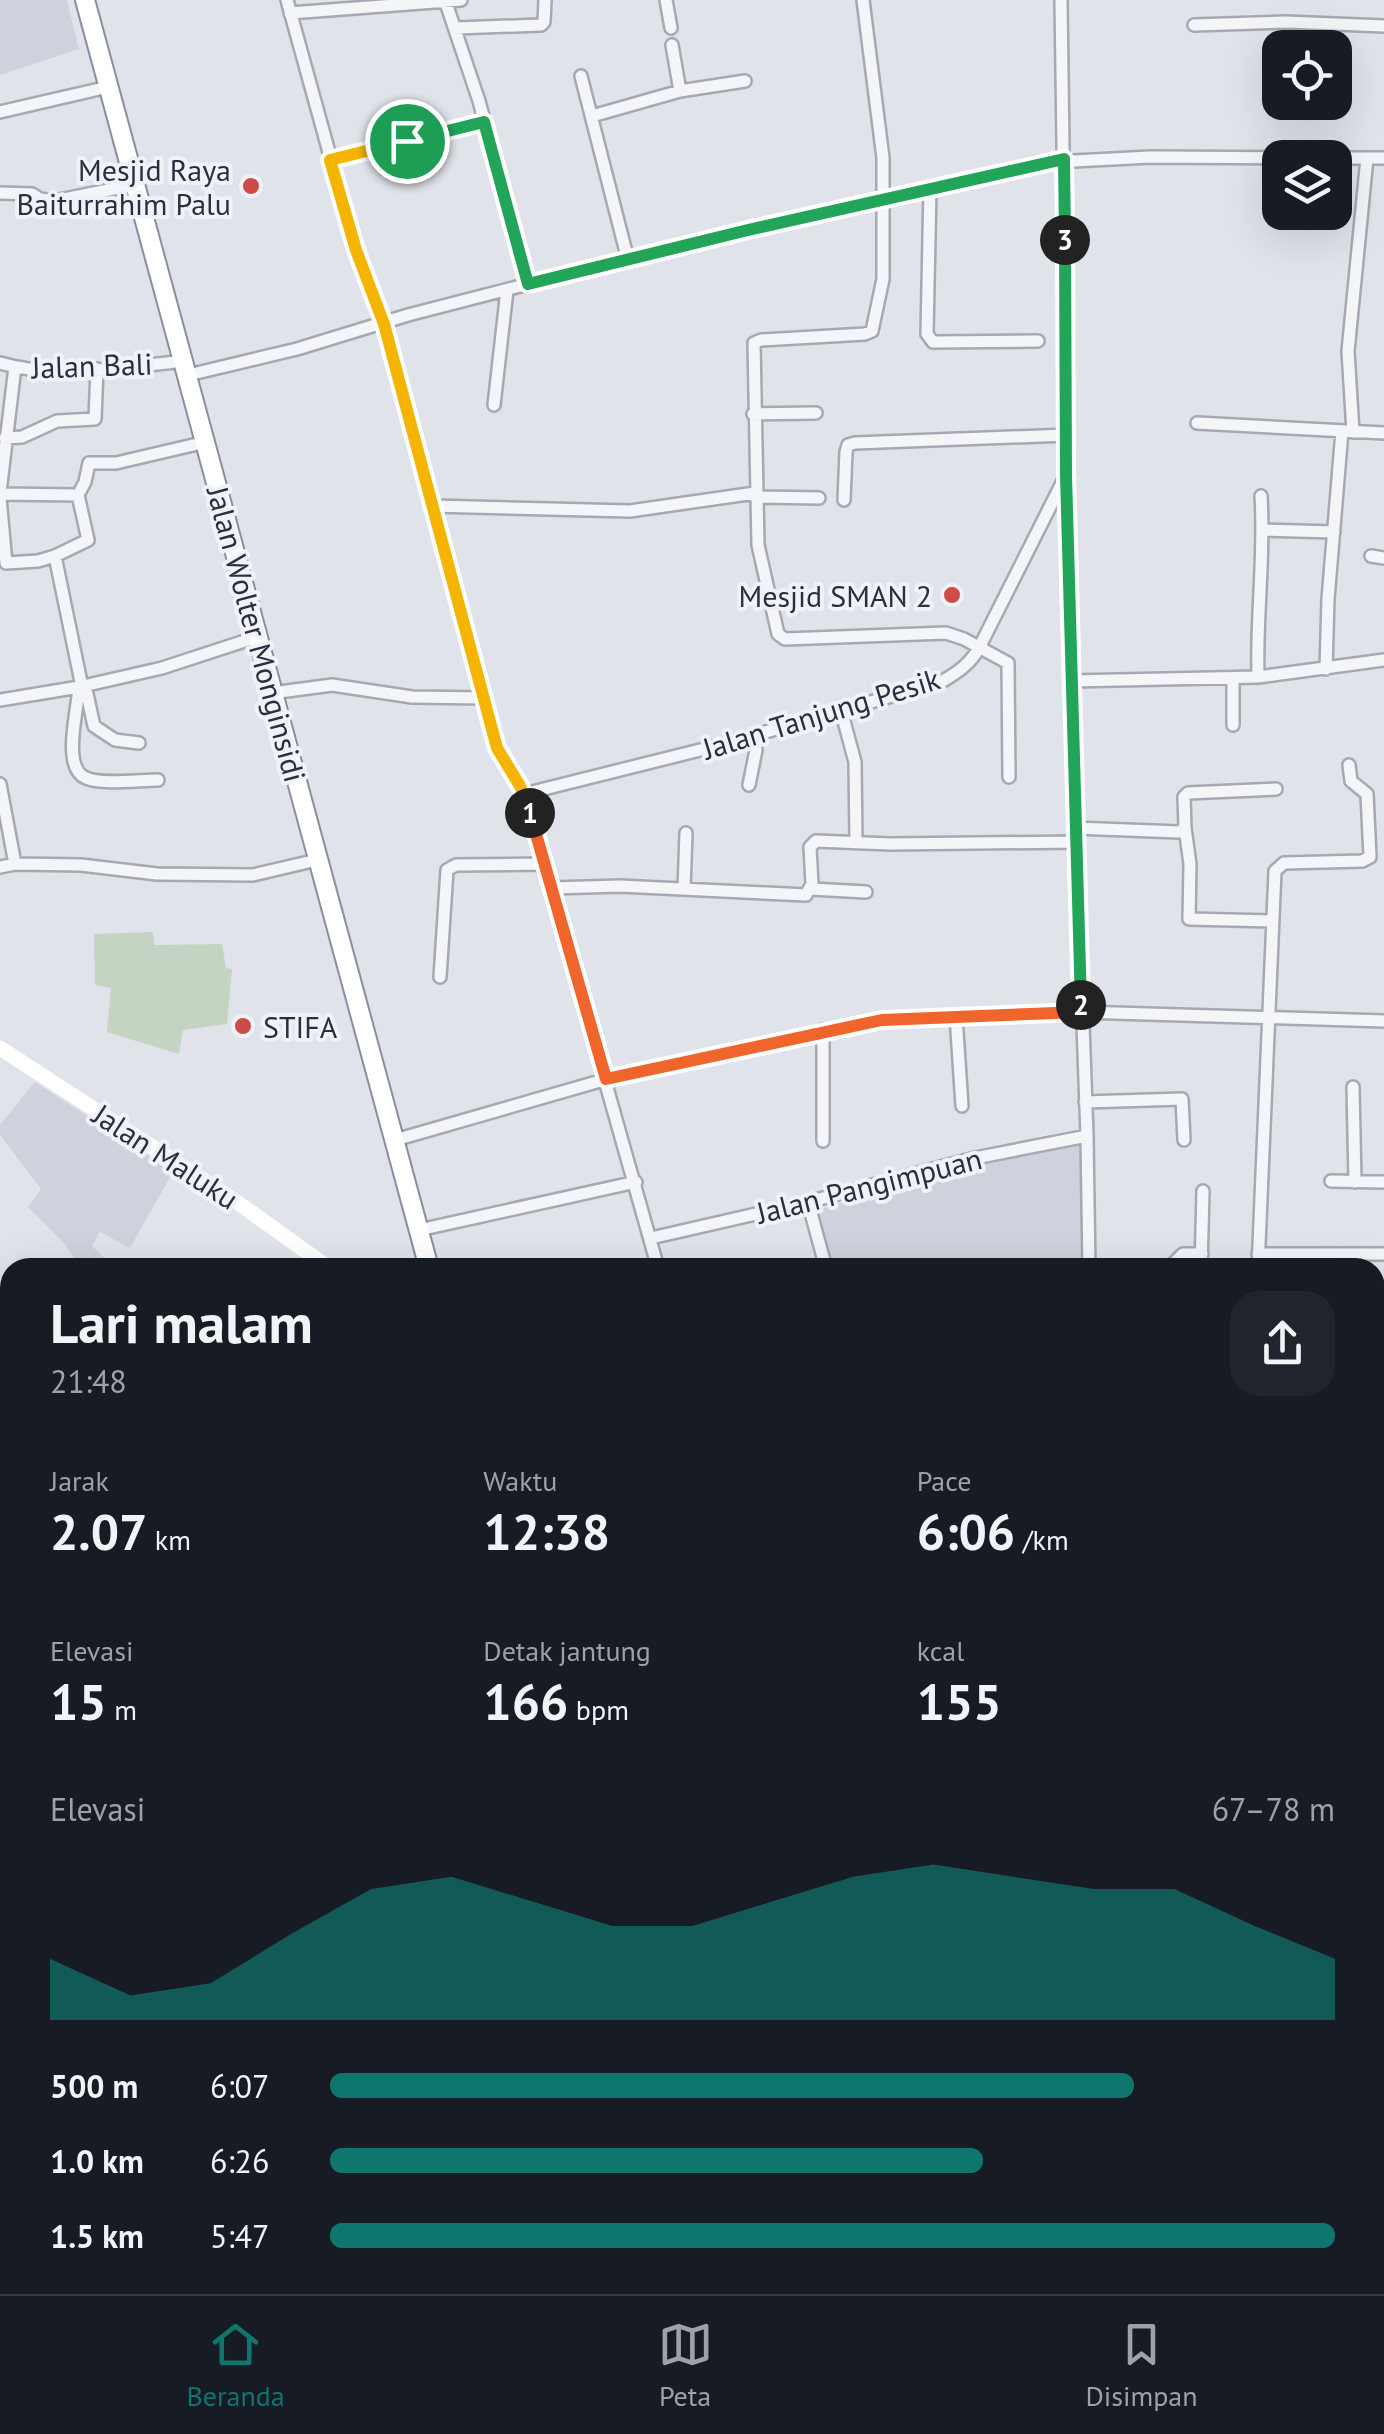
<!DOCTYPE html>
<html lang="id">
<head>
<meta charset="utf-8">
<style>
  body { margin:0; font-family:"PT Sans",sans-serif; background:#20242c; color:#f1f3f6; height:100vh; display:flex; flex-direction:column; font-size:38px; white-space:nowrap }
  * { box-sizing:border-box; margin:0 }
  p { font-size:32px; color:#9ea1a6 }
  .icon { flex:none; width:55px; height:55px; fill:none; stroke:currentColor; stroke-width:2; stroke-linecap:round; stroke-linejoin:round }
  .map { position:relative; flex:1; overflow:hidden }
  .side { position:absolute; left:0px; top:1258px; width:1385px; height:1038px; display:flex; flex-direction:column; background:#171b24; border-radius:30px 30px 0 0; box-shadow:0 10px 40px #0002 }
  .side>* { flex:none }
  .controls { position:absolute; left:1262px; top:30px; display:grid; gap:20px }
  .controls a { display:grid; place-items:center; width:90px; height:90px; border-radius:20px; background:#171b24; box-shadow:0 10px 40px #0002; font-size:50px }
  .pin { position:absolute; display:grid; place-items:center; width:85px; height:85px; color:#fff; margin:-42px; border:5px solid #fff; border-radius:50%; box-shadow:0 2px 10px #0007 }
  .km { position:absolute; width:50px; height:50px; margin:-25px; border-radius:50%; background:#222; color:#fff; font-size:28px; line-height:50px; text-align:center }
  .round { display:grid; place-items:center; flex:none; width:105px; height:105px; border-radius:30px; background:#20242c }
  .summary { display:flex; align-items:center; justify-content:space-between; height:170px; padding:0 50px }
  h1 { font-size:55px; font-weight:700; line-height:75px }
  .stats { display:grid; grid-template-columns:repeat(3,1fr); gap:15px; height:170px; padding:10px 50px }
  .stats div { display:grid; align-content:center }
  .stats b { font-size:50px; font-weight:700 }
  .stats small { font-size:28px; font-weight:400 }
  .stats p { font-size:28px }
  .chart { height:280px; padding:20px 50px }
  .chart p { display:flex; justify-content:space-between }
  .chart svg { width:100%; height:180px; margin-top:10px; fill:#0f766e; opacity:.7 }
  ul { padding:0 50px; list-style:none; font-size:32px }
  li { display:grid; grid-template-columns:160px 120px 1fr; align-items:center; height:75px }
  li i { height:25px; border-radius:12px; background:#0f766e }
  .menu { display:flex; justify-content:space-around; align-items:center; height:140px; border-top:2px solid #363941; background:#171b24; font-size:28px; color:#9ea1a6 }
  .menu a { display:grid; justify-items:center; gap:5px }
  .menu .current { color:#0f766e }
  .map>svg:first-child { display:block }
</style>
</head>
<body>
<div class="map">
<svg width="1384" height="2294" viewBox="0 0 1384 2294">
  <rect width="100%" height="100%" fill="#e1e3ea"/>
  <!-- built -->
  <path fill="#cfd2dc" d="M0,0H67L79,49L0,75Z
    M35,1082L173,1172L130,1248L100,1232L92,1246L114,1267H79L66,1245L28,1207L41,1189L0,1135V1125Z
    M1084,1143V1267H833L818,1210L913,1181L1033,1150Z"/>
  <!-- green -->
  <path fill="#c4d3c2" d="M153,932L154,945L222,944L226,968L232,969L227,1024L183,1030L179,1054L107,1032L111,988L95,985L94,934Z"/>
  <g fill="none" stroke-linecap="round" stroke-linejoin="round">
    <!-- stream -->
    <path stroke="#9daac9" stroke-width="2.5" d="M1375,1696L1384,1701"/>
    <!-- minor casing -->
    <g stroke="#a6a9b4" stroke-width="16">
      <path id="minor" d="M287,0L356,250L384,323L497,748L524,794L658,1268
        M445,0L479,101L528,284
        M666,0L671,28
        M863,0L883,158V279L872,331L865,334L761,340L754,343L758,545L778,634L785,639L946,633L964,639L1008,663L1009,777
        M1061,0L1070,660L1087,1136L1089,1268
        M290,13L461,0
        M1194,25L1286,22L1384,26
        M455,28L541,25L544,22L545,0
        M672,45L680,91
        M581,76L628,260
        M0,112L108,87
        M592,116L680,91L745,81
        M1335,158H1384
        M330,160L484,122
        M930,188L927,334L933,342L1038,341
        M0,193L32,194L40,199L54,201L133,185
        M0,363C58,380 125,367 184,361
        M188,375L297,349L408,315L528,284L1036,163L1150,157L1318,158
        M494,405L507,290
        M753,414L816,413
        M1197,423L1384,433
        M1353,432L1348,351L1367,158
        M5,438L22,437L57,421L95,419L97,369
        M0,492L15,367
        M0,494L78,495L85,482L89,463H116L206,442
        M755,497L819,498
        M0,498L6,563L38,561L55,556L82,687L87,694L94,726L115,740L139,743
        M844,500L846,452L848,445L855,443L1066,435
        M432,506L630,511L755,493
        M1264,530L1334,532
        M55,556L88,540L78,495
        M1371,556L1384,558
        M1326,669L1328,599L1342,431
        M1258,677C1256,616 1265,557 1261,496
        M1071,681L1258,677L1384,660
        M79,687C78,709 61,768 86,778C101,785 140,780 158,780
        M272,693L332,685L412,697L484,698
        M0,700L79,687L162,668L257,637
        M841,710L855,762L856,843
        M1233,725V678
        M0,784L15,864L81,865L157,874L253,875L317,860
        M749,785L756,750L755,735
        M524,794L720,745L941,682C957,673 970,664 979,648L1064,479
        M1075,828L1179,832L1185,828L1184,797L1188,793L1276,789
        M1185,828L1190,864L1189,919L1272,921
        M0,867L15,864
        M552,888L620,886L806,895L812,884L810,847L816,841L890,844L1075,842
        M684,889L686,833
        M811,889L866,892
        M440,977L447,870L456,865L545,864
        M956,1016L962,1106
        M1353,1087L1355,1182
        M1085,1102L1182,1099L1184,1140
        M395,1140L607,1079L882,1019L1081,1012L1384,1021
        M823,1141V1030
        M1331,1181L1384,1182
        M808,1202L826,1268
        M419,1230L636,1182
        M651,1238L808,1202L975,1158L1087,1136
        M1258,1254H1384
        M1169,1268L1183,1254H1202
        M1201,1268L1203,1191
        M1258,1268L1275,871L1284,863L1362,861L1370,857L1367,794L1351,781L1349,765
        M1375,1330H1384
        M0,1587H10
        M1375,1606L1384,1608
        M1375,1683L1384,1687
        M1375,1704L1384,1708
        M0,1707L10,1704
        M0,1723H10
        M1375,1805L1384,1791
        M0,1813L10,1814
        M1375,1883H1384
        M0,1982L10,1980
        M1375,1993L1384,1992
        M1375,2127H1384
        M1375,2165L1383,2220
        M0,2185L10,2184
        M0,2280L10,2279
        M163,2285L167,2294
        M770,2285V2294
        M915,2285L916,2294
        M1010,2285L1011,2294
        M1101,2285V2294
        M1188,2285L1189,2294
        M1221,2285V2294
        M1340,2285L1341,2294
        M259,2294L262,2285
        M795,2294L804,2287L818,2285"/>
    </g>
    <!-- tertiary casing -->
    <g stroke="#a6a9b4" stroke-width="19">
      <path id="tertiary" d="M0,1882H10"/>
    </g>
    <!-- trunk casing -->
    <g stroke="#898ea0" stroke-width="22">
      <path id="trunk" d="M85,0L429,1268
        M542,2285L543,2294"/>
    </g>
    <!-- minor -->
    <use href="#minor" stroke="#f4f5f8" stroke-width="11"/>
    <!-- tertiary -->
    <use href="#tertiary" stroke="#f4f5f8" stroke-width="14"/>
    <!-- secondary -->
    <path stroke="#fff" stroke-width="15" d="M0,1048L234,1200L329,1268"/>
    <!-- trunk -->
    <use href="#trunk" stroke="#fff" stroke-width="18"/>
  </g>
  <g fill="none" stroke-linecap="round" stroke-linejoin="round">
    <!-- split-1 casing -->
    <g stroke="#fff" stroke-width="20">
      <path id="split-1" d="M407,141L330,160L356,250L384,324L497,748L520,786L530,813"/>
    </g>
    <!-- split-2 casing -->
    <g stroke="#fff" stroke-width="20">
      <path id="split-2" d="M530,813L606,1079L882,1020L1081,1012V1005"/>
    </g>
    <!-- split-3 casing -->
    <g stroke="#fff" stroke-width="20">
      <path id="split-3" d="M1065,240L1066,475L1081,1005"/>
    </g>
    <!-- split-4 casing -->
    <g stroke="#fff" stroke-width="20">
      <path id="split-4" d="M407,141L484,122L528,284L748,230L1064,159L1065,240"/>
    </g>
    <!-- split-1 -->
    <use href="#split-1" stroke="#f5b400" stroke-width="12"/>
    <!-- split-2 -->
    <use href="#split-2" stroke="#f0652b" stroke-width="12"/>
    <!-- split-3 -->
    <use href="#split-3" stroke="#22a559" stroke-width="12"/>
    <!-- split-4 -->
    <use href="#split-4" stroke="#22a559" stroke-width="12"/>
  </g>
  <!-- markers -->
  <g fill="#cd4c48" stroke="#f1f2f7" stroke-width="4">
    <circle cx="251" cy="186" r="10"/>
    <circle cx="952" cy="595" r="10"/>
    <circle cx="243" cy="1026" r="10"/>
  </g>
  <g text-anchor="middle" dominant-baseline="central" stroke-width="8" stroke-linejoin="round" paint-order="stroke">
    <!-- poi labels -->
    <g font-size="30" fill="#2a2e41" stroke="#f1f2f7" text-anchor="end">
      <text x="231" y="169">Mesjid Raya<tspan x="231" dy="34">Baiturrahim Palu</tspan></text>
      <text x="932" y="595">Mesjid SMAN 2</text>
      <text x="263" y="1026" text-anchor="start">STIFA</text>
    </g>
    <!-- street labels -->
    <g font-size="30" fill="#2a2e41" stroke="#f1f2f7">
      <text transform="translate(92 365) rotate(-2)">Jalan Bali</text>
      <text transform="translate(257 634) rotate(75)">Jalan Wolter Monginsidi</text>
      <text transform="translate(821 713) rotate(-17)">Jalan Tanjung Pesik</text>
      <text transform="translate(166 1156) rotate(33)">Jalan Maluku</text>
      <text transform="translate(869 1185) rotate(-14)">Jalan Pangimpuan</text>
    </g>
  </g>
</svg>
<div class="controls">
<a><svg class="icon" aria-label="locate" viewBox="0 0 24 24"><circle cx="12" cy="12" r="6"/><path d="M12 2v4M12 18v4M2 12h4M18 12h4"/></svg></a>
<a><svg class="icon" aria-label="layers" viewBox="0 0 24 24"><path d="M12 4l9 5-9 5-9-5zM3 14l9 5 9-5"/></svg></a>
</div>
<div class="pin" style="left:407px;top:141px;background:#1e9e55"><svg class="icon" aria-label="arrive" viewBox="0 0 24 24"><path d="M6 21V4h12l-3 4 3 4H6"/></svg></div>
<b class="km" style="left:530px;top:813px">1</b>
<b class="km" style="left:1081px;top:1005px">2</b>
<b class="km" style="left:1065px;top:240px">3</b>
<section class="side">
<div class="summary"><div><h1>Lari malam</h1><p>21:48</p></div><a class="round"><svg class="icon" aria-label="share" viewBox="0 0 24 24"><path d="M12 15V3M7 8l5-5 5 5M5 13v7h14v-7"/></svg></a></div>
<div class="stats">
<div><p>Jarak</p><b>2.07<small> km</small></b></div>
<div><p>Waktu</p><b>12:38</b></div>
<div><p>Pace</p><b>6:06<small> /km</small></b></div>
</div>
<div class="stats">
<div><p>Elevasi</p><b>15<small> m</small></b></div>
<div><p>Detak jantung</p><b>166<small> bpm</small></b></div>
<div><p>kcal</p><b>155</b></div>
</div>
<div class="chart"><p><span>Elevasi</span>67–78 m</p>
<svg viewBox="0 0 160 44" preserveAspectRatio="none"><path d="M0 44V29L10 38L20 35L30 23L40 12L50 9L60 15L70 21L80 21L90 15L100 9L110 6L120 9L130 12L140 12L150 21L160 29V44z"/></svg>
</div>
<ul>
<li><b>500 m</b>6:07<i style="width:80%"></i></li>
<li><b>1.0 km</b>6:26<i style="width:65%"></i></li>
<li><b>1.5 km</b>5:47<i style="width:100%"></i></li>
</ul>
</section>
</div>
<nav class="menu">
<a class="current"><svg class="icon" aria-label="home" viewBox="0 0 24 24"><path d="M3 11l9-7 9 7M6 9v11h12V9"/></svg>Beranda</a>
<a><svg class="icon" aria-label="map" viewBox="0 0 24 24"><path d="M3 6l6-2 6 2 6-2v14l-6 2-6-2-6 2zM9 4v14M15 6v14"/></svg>Peta</a>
<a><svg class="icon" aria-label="saved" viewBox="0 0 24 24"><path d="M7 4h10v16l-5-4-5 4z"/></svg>Disimpan</a>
</nav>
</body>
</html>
